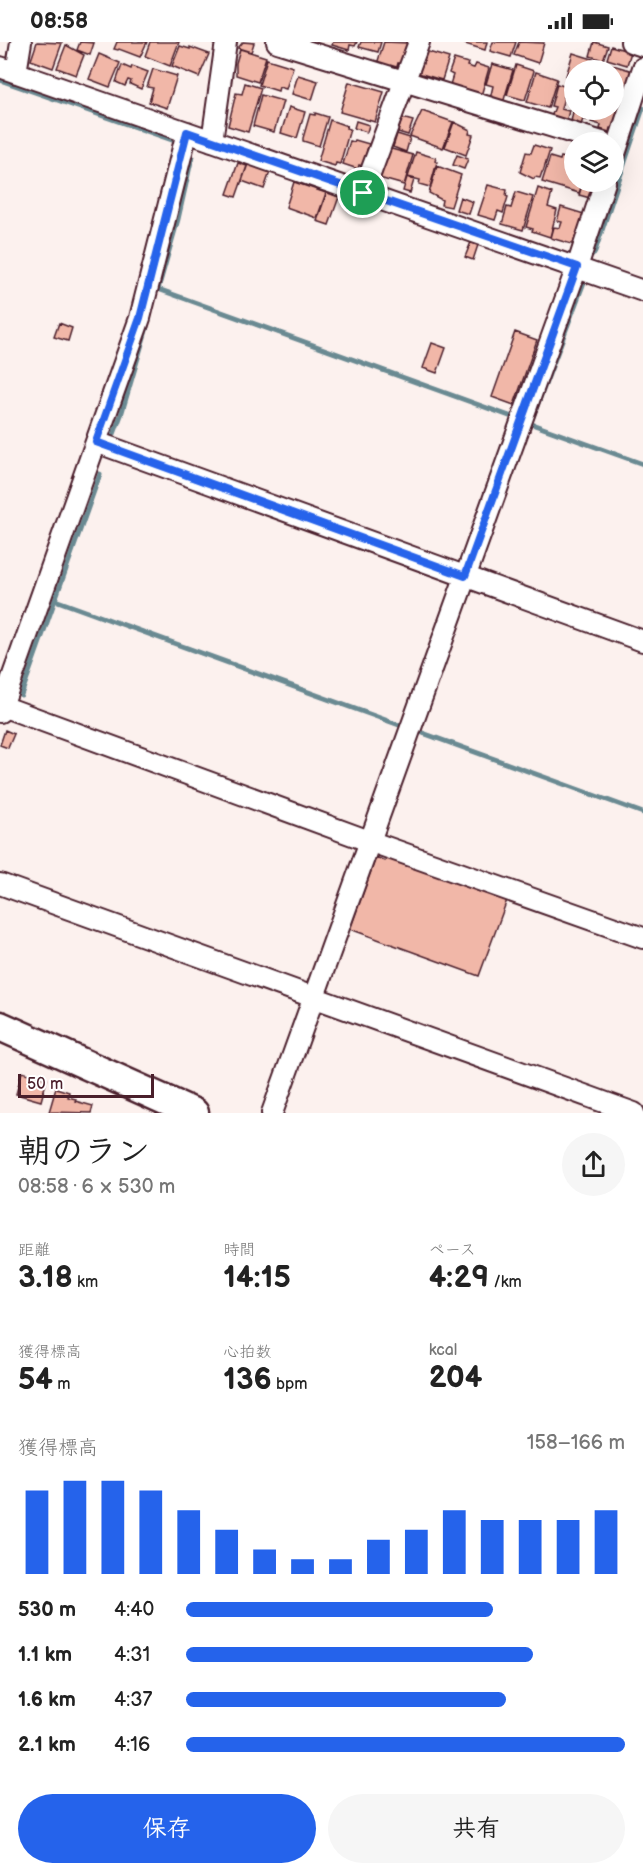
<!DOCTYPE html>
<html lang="ja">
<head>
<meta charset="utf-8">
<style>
  body { margin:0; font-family:"Balsamiq Sans","Klee One",sans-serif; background:#f6f6f6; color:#222; height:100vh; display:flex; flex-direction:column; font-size:22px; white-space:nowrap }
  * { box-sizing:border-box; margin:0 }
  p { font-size:20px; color:#767676 }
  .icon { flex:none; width:33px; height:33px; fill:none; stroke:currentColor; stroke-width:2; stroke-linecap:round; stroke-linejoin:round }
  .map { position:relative; height:1071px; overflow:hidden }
  .panel { display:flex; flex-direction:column; background:#fff; flex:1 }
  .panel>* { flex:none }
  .fabs { position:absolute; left:564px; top:18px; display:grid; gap:12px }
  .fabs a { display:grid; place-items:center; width:60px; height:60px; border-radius:50%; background:#fff; box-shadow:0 6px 24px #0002; font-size:30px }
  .scale { position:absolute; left:18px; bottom:15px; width:136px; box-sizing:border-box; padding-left:6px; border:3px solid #4a1f2b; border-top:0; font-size:16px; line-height:21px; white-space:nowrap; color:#4a1f2b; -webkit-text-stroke:4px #fff; paint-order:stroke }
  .pin { position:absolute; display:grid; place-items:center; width:51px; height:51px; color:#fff; margin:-26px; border:3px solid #fff; border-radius:50%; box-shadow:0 2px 6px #0007 }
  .round { display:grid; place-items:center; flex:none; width:63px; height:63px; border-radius:32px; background:#f6f6f6 }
  .overview { display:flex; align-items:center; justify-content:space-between; height:102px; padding:0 18px }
  h1 { font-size:33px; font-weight:600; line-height:45px }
  .figures { display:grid; grid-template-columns:repeat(3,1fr); gap:9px; height:102px; padding:6px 18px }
  .figures div { display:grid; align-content:center }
  .figures b { font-size:30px; font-weight:600 }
  .figures small { font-size:16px; font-weight:400 }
  .figures p { font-size:16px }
  .chart { height:168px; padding:12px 18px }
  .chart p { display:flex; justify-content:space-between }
  .chart svg { width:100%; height:108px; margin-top:6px; stroke:#2563eb; stroke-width:6 }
  .button { display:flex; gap:12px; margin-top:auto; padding:12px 18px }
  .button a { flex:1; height:69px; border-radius:36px; background:#2563eb; color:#fff; font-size:24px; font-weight:600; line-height:69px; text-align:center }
  .button a+a { background:#f6f6f6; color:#222 }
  ul { padding:0 18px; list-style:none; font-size:20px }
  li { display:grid; grid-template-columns:96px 72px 1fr; align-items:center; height:45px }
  li i { height:15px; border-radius:8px; background:#2563eb }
  .status { display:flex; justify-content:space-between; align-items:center; height:42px; padding:0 30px; background:#fff; direction:ltr }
  .status svg { height:16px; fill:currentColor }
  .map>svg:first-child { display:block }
</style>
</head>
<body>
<div class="status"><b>08:58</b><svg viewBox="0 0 49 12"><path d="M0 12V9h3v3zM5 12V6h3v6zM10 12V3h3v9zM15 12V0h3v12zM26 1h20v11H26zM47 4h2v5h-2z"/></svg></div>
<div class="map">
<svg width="643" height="1071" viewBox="0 0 643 1071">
  <rect width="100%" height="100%" fill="#fcf1ee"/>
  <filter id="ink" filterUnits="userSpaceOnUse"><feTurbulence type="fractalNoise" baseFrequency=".0167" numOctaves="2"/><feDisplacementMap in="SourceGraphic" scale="12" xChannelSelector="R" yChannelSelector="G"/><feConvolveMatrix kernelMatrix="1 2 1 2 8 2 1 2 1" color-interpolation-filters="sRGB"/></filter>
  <g filter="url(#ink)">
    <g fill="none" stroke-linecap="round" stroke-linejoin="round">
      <!-- stream -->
      <path stroke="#6a8a92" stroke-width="5" d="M0,38L172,98
        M192,115L178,177L158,247L515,376
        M594,212L643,66
        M532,377L584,240
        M529,381L643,422
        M114,392L121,373L147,285
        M55,558L402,684
        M21,653L100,432
        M420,690L643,771"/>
    </g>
    <!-- building -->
    <path fill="#f1b7a8" stroke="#4a1f2b" stroke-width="1.5" d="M37,0L62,1L53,26L31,18Z
      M80,0L94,1L90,13L77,8Z
      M117,0H147L140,15L119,7L118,8L114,7Z
      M150,0H179L170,24L145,14Z
      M243,0L254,1L251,10L238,6Z
      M333,0H357L355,4L350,3L349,8L332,3Z
      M361,0H381L378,10L359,5Z
      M384,0L409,1L405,14L403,13L401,22L398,21L396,28L377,22Z
      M465,0H487L485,8L465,2Z
      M493,0H516L511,15L490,9Z
      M519,0L544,1L538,21L514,13Z
      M594,0L608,4L603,18L590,14Z
      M66,3L84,13L76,33L57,26Z
      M180,4L190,7V5L209,12L199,35L172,24Z
      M611,4L631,10L627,23L607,17Z
      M240,7L266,15L258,40L236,33V21Z
      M425,9L449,16L442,38L418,31Z
      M573,11L599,19L597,28H574V37L566,34Z
      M99,12L120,21L110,45L89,37Z
      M267,17L293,25L286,47L279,45L278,49L259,43Z
      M454,17L468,21L467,24L474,26L476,22L489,26L481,54L449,46L453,33L449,31Z
      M606,21L633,29L626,51L614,48V28H603Z
      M492,22L513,28L503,61L490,57L493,44L486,42Z
      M122,23L131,27L132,24L148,30L141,47L130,42L131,39L128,38L125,44L116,40Z
      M516,23L534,29L525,58L507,53Z
      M153,27L177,34L167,66L149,60L153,46L147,45Z
      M536,30L557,37L548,66L527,60Z
      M298,33L318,39L312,58L292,52Z
      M349,40L384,50L375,80L340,70Z
      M245,41L261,46L248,90L228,84L236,51L242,52Z
      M557,42L574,47L573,57L564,55L561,67L569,69L566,80L551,75L555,65L551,64Z
      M261,53L283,59L274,90L253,84Z
      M614,60L620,62L613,86H610L609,90L600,87L601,83L591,80L595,68H614Z
      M574,64V68H593L592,70L590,69L587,78L583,77L581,83L571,80Z
      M289,65L305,70L297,96L281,91Z
      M422,69L453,80L443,106L410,94Z
      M315,71L328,75L319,104L303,99V96L310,72L315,73Z
      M402,76L413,79L408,93L398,90Z
      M330,78L347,84L346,86L350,87L340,122L336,121L335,124L318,119Z
      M356,79L369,83L367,90L354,86Z
      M454,80L470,88L469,92L473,93L466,113L445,105Z
      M397,92L410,96L406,110L393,105Z
      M355,98L369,102L367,108H370L365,125L359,123L358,127L343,122L350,99L354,100Z
      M534,103L550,108L543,130H542L540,136L535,135L534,137L520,130L526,110L531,111Z
      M388,106L413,113L404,143L379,136Z
      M416,110L436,116L435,119L437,120L430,145L419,142L420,138L408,135Z
      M457,113L468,117L464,127L453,123Z
      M550,115L560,118L561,115L569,117L568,120L574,122V140H583L579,151L542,140Z
      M238,121L247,124L236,155L227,152Z
      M248,122L270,130L264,147L242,139Z
      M437,124L461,133L451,165L441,163L442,158L429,151Z
      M407,135L414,138L410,151L403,149Z
      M294,140L326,151L317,176L286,165Z
      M583,140H595L590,156L579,153Z
      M488,143L507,148L506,154L508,155L503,171L498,169L495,178L478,173Z
      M538,146L552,151L548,165L557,168L550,195L532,189L533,187L526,185Z
      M327,150L339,155L329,183L317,179Z
      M516,150L533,155L523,188L502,182L507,165L511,166Z
      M460,155L473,160L469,172L456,168Z
      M561,165L584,172L575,203L551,196L554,185L560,186L562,180L557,179Z
      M471,200L478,203L473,218L465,215Z
      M59,281L72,286L68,299L54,295Z
      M515,290L537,298L514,363L492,355Z
      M432,301L446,306L437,331L423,326Z
      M5,688L14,692L8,706L0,703Z
      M376,815L385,819L386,815L507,858L479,934L350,887Z
      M22,1030L47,1037L41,1059L16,1052Z
      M56,1046L69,1050L68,1055L76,1057L75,1059L93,1064L91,1071L49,1070Z"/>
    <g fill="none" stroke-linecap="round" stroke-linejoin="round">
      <!-- street casing -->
      <g stroke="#4a1f2b" stroke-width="24">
        <path id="street" d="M277,0L602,100
          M631,0L643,4
          M0,25L643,249
          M16,31L21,0
          M212,99L226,0
          M614,115L643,26
          M363,151L419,0
          M96,400L643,599
          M2,664L369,799L643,896
          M0,670L140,276L187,90
          M0,842L634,1071
          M272,1071L577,225L605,140"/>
      </g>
      <!-- secondary casing -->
      <g stroke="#4a1f2b" stroke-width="33">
        <path id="secondary" d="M0,984L194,1071"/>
      </g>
      <!-- street -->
      <use href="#street" stroke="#fff" stroke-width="20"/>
      <!-- secondary -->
      <use href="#secondary" stroke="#fff" stroke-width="28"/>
    </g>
  </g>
  <g fill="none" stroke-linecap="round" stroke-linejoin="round" filter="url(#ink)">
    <!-- route casing -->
    <g stroke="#fff" stroke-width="12">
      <path id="route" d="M187,90L577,225L465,534L96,400L140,276Z"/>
    </g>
    <!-- route -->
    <use href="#route" stroke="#2563eb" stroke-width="8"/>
  </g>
</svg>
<div class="fabs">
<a><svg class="icon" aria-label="locate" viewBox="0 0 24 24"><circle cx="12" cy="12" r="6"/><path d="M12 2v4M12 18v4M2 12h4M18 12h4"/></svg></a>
<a><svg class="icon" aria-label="layers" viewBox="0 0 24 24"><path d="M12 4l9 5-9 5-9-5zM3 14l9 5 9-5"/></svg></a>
</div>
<div class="scale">50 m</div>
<div class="pin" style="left:363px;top:151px;background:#1e9e55"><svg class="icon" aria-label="arrive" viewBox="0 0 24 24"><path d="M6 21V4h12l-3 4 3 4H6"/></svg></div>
</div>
<section class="panel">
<div class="overview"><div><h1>朝のラン</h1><p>08:58 · 6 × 530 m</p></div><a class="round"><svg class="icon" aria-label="share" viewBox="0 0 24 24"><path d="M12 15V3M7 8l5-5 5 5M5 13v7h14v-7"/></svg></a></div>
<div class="figures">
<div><p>距離</p><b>3.18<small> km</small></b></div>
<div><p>時間</p><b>14:15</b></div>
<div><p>ペース</p><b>4:29<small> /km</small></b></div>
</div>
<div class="figures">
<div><p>獲得標高</p><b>54<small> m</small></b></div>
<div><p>心拍数</p><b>136<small> bpm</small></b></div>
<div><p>kcal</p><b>204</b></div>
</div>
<div class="chart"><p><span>獲得標高</span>158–166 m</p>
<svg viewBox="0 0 160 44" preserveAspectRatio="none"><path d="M5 44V10M15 44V6M25 44V6M35 44V10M45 44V18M55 44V26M65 44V34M75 44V38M85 44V38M95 44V30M105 44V26M115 44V18M125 44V22M135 44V22M145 44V22M155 44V18"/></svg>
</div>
<ul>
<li><b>530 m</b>4:40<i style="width:70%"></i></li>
<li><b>1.1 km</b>4:31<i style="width:79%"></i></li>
<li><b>1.6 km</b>4:37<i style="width:73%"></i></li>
<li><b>2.1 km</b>4:16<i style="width:100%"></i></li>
</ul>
<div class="button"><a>保存</a><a>共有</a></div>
</section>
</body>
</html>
